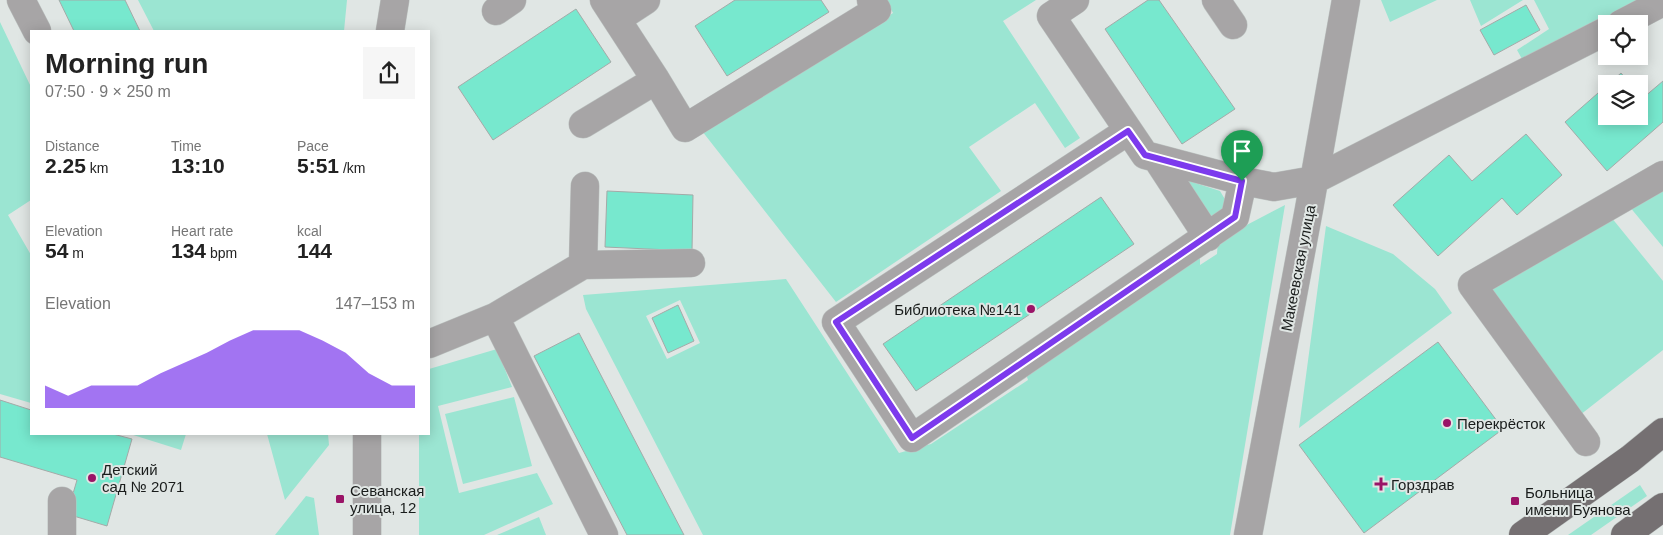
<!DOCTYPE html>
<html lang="en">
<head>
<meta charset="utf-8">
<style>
  body { margin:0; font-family:Arial,sans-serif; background:#f6f6f6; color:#222; height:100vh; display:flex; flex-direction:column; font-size:19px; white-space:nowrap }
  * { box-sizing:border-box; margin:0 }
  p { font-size:16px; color:#767676 }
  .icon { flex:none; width:28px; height:28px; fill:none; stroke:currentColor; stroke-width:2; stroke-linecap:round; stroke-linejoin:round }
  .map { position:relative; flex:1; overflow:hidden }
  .details { position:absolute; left:30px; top:30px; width:400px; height:405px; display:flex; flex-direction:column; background:#fff; border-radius:0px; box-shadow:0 2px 12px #0003 }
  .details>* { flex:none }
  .fabs { position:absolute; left:1598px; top:15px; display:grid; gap:10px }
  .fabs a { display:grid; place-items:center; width:50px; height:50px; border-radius:0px; background:#fff; box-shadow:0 2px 12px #0003; font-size:25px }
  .pin { position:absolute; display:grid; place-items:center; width:42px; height:42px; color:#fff; margin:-51px -21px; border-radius:50% 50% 50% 0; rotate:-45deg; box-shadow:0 0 5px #0007 }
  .pin .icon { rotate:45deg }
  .round { display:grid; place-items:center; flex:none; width:52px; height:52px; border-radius:0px; background:#f6f6f6 }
  .head { display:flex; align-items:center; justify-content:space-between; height:85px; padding:0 15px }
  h1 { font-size:28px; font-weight:700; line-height:38px }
  .figures { display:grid; grid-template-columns:repeat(3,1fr); gap:8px; height:85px; padding:5px 15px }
  .figures div { display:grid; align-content:center }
  .figures b { font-size:21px; font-weight:700 }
  .figures small { font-size:14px; font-weight:400 }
  .figures p { font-size:14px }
  .chart { height:140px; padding:10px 15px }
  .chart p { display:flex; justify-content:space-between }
  .chart svg { width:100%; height:90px; margin-top:5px; fill:#7c3aed; opacity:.7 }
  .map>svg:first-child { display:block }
</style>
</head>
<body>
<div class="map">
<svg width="1663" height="535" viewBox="0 0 1663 535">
  <rect width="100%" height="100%" fill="#e0e6e4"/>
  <!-- green -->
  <path fill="#9be5d2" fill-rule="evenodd" d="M138,0H347L344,31H154Z
    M886,0H1036L1003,21L1080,138L1065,148L1035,103L969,147L1001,191L836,302L702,131L893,13Z
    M1381,0H1437L1390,22Z
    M1470,0H1523L1481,26Z
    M1534,0H1643L1522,59L1517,50L1549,29Z
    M0,22L31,87V200L8,215L31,255V403L0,394Z
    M1177,177L1220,191L1229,206L1205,221Z
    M1663,186V247L1629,206Z
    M1285,205L1230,535H703L586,309L583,295L786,279L899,453L931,444L1028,380L1025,371L1200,251V265L1217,254L1218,240ZM680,300L700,343L667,359L646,316Z
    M1611,217L1663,281V350L1580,415L1487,286Z
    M1326,226L1393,254L1435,289L1452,313L1299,428Z
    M497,349L512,387L438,406L459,493L537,473L553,504L484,535H419V434H429V369Z
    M514,397L532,466L463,484L445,414Z
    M130,434H186L181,450Z
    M267,434H328L329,445L285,500Z
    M1640,485L1647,496L1591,535H1568Z
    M306,496L314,498L319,535H275Z
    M539,517L546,535H497Z"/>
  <!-- building -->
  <path fill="#77e8ce" stroke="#a4aaa8" d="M59,0H125L140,31H74Z
    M735,0H821L829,12L727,76L695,26Z
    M1148,0H1159L1235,109L1182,144L1105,29Z
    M1526,5L1540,30L1494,55L1480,30Z
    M576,9L611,62L493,140L458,87Z
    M1621,73L1630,84H1609Z
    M1663,81V122L1607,171L1565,122L1606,86V116H1639V93L1643,98Z
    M1526,134L1562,175L1517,215L1502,198L1438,256L1393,205L1449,155L1472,181Z
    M607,191L693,195L692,251L605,247Z
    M1101,197L1134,244L916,391L883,344Z
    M678,305L694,341L668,353L652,318Z
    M579,333L684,535H627L600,483L534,356Z
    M1438,342L1503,429L1364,533L1299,445Z
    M0,400L31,410V434H113L132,439L107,526L67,514L77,480L0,457Z"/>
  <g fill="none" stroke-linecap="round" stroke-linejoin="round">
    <!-- minor casing -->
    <g stroke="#bcc2c0" stroke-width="29">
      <path id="minor" d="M21,0L37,31
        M1075,0L1051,16L1145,155L1243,181L1274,187L1314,180L1606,31
        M1216,0L1233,25
        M496,11L512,0
        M617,19L646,0
        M1621,24L1663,2
        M390,31L395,0
        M656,80L685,128L877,10L871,0
        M583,124L656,80L604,0
        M1128,131L836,322L912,438L1235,217L1243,181
        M1157,159L1208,237
        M583,265L691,263
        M495,317L604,535
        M429,344L495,317L583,265L585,186
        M367,434V535
        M1586,442L1472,285L1663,175
        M62,535V501
        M1248,535L1309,209L1346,0"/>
    </g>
    <!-- major casing -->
    <g stroke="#bcc2c0" stroke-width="29">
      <path id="major" d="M1523,535L1630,459L1663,432
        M1625,535L1663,507"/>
    </g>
    <!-- minor -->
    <use href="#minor" stroke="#a7a5a6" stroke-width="28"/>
    <!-- major -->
    <use href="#major" stroke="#757072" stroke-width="28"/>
  </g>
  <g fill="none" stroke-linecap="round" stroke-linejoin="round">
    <!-- route casing -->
    <g stroke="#fff" stroke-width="10">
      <path id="route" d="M1128,131L1145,155L1242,181L1235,217L912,438L836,322Z"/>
    </g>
    <!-- route -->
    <use href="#route" stroke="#7c3aed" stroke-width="6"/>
  </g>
  <!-- markers -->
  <g fill="#9a1467" stroke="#e0e6e4" stroke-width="2">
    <circle cx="1031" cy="309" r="5"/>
    <circle cx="1447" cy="423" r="5"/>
    <circle cx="92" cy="478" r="5"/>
    <path d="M1378.5 476.5h5v5h5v5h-5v5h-5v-5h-5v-5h5z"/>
    <rect x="335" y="494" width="10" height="10" rx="2.5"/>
    <rect x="1510" y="496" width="10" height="10" rx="2.5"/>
  </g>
  <g text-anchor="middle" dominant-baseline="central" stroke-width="4" stroke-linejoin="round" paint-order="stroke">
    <!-- street labels -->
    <g font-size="15" fill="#191c1b" stroke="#e0e6e4">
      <text transform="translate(1298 268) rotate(-79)">Макеевская улица</text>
    </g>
    <!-- poi labels -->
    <g font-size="15" fill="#191c1b" stroke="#e0e6e4" text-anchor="start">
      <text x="1021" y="309" text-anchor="end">Библиотека №141</text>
      <text x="1457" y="423">Перекрёсток</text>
      <text x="102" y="469">Детский<tspan x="102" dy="17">сад № 2071</tspan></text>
      <text x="1391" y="484">Горздрав</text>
      <text x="350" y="490">Севанская<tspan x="350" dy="17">улица, 12</tspan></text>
      <text x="1525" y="492">Больница<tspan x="1525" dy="17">имени Буянова</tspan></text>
    </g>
  </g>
</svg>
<div class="fabs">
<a><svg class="icon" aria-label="locate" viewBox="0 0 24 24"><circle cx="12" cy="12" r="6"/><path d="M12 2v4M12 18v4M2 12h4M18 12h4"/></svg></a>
<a><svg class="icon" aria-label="layers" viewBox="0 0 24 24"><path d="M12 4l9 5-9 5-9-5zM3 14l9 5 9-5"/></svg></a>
</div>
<div class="pin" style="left:1242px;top:181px;background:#1e9e55"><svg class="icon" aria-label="arrive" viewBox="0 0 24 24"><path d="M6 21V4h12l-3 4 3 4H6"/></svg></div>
<section class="details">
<div class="head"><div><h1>Morning run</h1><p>07:50 · 9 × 250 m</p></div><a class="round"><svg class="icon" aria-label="share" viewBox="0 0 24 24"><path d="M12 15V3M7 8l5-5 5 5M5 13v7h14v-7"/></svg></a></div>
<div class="figures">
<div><p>Distance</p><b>2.25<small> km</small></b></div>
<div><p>Time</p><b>13:10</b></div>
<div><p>Pace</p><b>5:51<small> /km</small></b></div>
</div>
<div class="figures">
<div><p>Elevation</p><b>54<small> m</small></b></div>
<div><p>Heart rate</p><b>134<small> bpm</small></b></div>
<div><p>kcal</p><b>144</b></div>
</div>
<div class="chart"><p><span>Elevation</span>147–153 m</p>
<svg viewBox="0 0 160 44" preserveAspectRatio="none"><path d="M0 44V33L10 38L20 33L30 33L40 33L50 27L60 22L70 17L80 11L90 6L100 6L110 6L120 11L130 17L140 27L150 33L160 33V44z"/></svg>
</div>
</section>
</div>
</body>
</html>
